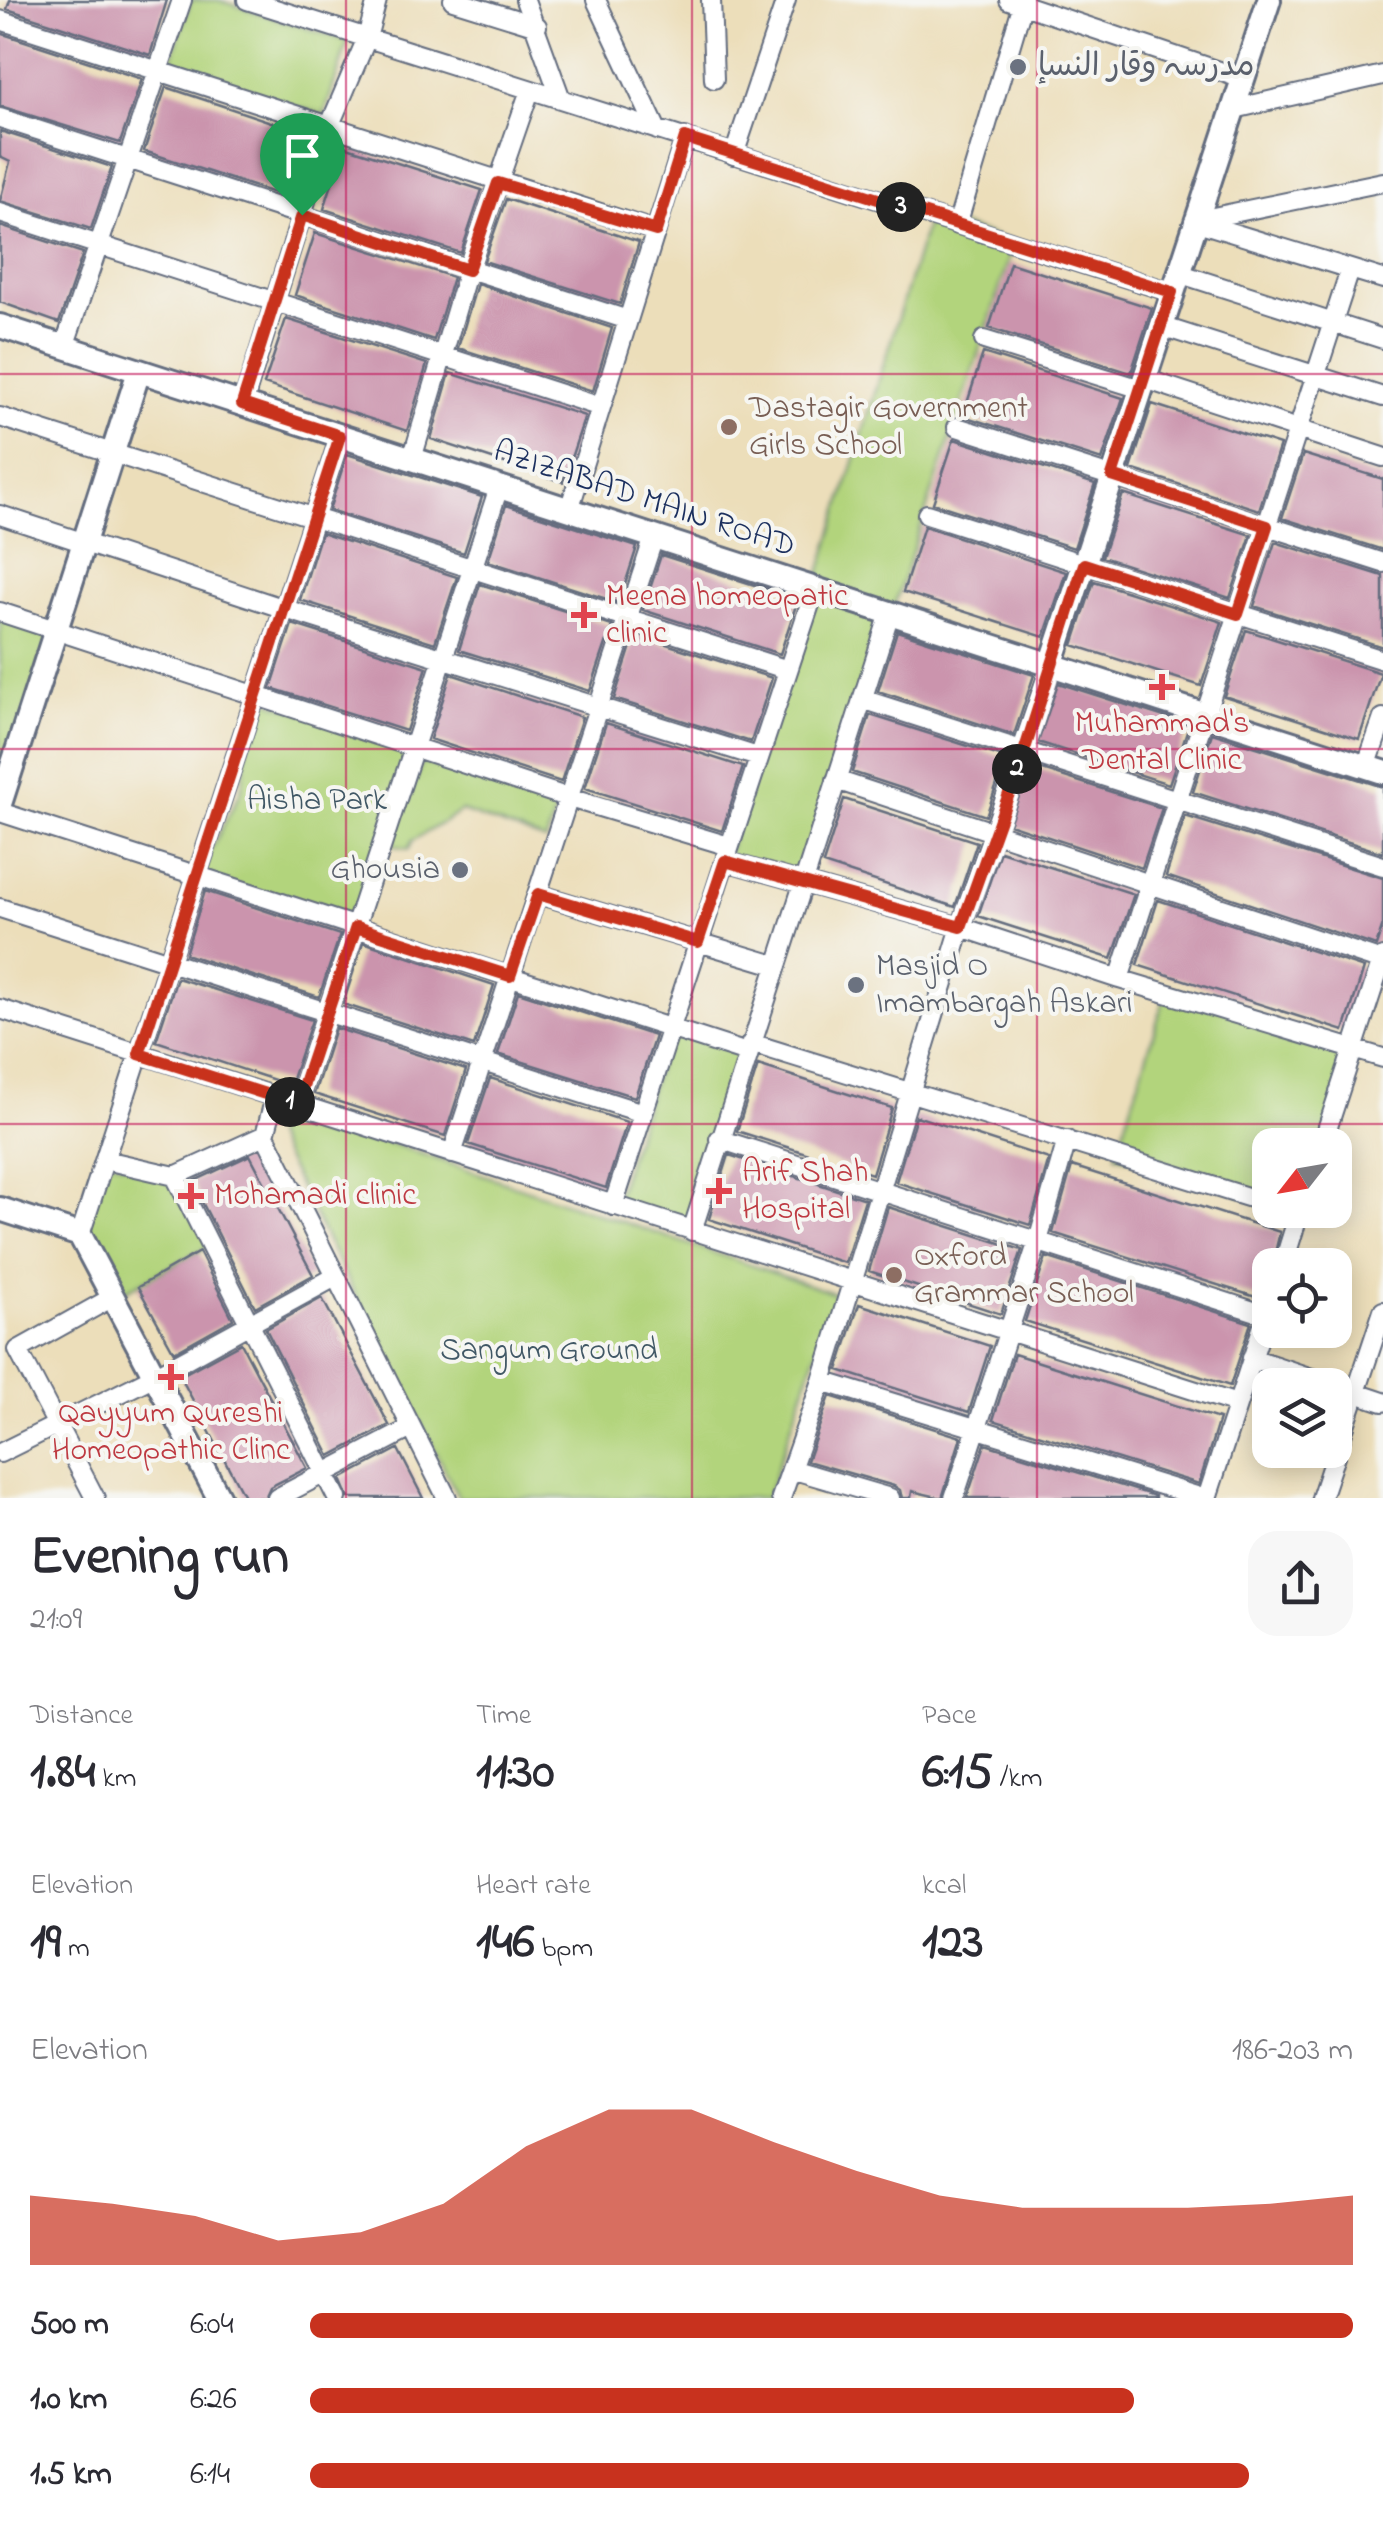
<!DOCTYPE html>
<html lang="en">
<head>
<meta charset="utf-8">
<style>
  body { margin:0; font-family:"Indie Flower","Playpen Sans Arabic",sans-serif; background:#f7f7f7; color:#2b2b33; height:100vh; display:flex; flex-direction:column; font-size:38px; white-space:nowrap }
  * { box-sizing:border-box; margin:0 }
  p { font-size:32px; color:#7c7c81 }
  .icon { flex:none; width:55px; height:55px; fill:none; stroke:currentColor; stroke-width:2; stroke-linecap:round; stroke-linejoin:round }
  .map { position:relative; height:1498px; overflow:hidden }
  .panel { display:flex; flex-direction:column; background:#fff; flex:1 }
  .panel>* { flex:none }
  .needle { width:65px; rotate:239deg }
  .fabs { position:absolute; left:1252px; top:1128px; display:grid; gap:20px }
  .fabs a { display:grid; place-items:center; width:100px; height:100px; border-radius:20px; background:#fff; box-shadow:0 5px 25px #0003; font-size:50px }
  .pin { position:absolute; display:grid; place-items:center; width:85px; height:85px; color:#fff; margin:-102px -42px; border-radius:50% 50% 50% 0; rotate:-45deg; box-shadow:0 0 10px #0007 }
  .pin .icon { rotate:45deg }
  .km { position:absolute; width:50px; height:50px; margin:-25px; border-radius:50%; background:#222; color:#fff; font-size:28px; line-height:50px; text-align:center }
  .round { display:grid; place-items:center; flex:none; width:105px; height:105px; border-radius:30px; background:#f7f7f7 }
  .headline { display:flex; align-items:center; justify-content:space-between; height:170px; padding:0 30px }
  h1 { font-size:55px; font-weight:800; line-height:75px }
  .metrics { display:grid; grid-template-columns:repeat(3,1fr); gap:15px; height:170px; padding:10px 30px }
  .metrics div { display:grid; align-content:center }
  .metrics b { font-size:50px; font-weight:800 }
  .metrics small { font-size:28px; font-weight:400 }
  .metrics p { font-size:28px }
  .chart { height:280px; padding:20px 30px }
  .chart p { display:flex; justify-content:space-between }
  .chart svg { width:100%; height:180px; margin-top:10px; fill:#c8321e; opacity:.7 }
  ul { padding:0 30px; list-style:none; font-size:32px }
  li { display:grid; grid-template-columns:160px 120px 1fr; align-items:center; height:75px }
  li i { height:25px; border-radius:12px; background:#c8321e }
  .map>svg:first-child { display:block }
</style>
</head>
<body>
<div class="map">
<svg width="1383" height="1498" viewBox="0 0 1383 1498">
  <rect width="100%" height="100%" fill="#f6f6f2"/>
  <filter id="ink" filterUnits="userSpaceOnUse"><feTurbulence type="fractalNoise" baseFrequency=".01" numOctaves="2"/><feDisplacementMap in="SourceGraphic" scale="20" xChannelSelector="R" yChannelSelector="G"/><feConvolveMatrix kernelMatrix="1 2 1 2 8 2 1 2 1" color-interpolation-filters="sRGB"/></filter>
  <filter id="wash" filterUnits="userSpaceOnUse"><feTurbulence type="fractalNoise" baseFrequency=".0048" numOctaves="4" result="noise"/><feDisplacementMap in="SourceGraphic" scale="40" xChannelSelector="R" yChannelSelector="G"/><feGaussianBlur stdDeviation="2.25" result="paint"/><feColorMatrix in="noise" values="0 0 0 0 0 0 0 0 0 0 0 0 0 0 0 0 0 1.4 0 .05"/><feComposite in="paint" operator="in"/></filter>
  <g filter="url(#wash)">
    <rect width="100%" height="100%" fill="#ecdeba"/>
    <!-- green -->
    <path fill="#b2d47c" stroke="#66826d" stroke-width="2.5" d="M191,0H218L348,41L324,116L169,67Z
      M929,216L1014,242C947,457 871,669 801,884L725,861L815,589Z
      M0,612L56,630L0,804Z
      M255,697L414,748L356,927L197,876L241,791Z
      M422,762L557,806L546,841L462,811L412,841L409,849L392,845Z
      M1166,993L1353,1048L1322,1145H1270V1204L1116,1155Z
      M670,1028L747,1053L692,1231L613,1206Z
      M280,1106L836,1294L767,1498H459L273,1135Z
      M105,1160L175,1176L210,1246L113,1297L80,1235Z"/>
    <g id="blocks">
      <!-- building -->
      <path fill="#cb94ad" d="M10,0H167L150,55L7,9Z
        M0,33L142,79L120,143L0,106Z
        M166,87L313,136L293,199L144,151Z
        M0,131L112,167L91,229L0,201L10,162L0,157Z
        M344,146L482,190L461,253L324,209Z
        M506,199L639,242L620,304L484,261Z
        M0,226L83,253L59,323L0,302Z
        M315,233L453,277L434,340L295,295Z
        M1010,263L1152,308L1131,373L989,328Z
        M477,284L612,328L593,391L458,348Z
        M286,319L427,364L407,431L264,384Z
        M983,353L1123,398L1102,460L963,416Z
        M450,373L585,416L563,482L431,439Z
        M1152,404L1280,445L1259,510L1131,469Z
        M954,439L1095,484L1074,548L933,503Z
        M347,454L482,497L464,553L329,510Z
        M1303,454L1383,479V550L1282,518Z
        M1123,494L1251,535L1230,598L1102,557Z
        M506,505L637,547L619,603L488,561Z
        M924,526L1066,572L1044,637L903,592Z
        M321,533L457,577L435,643L300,600Z
        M1275,542L1383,576V647L1254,606Z
        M661,555L798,599L780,654L643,610Z
        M1094,581L1222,622L1201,686L1073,645Z
        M480,584L612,626L590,691L459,650Z
        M292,624L427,667L406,731L271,688Z
        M1246,630L1381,673L1359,739L1224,696Z
        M897,631L1034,675L1014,735L878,691Z
        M635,634L772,678L751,742L614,699Z
        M451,674L582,717L561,782L430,739Z
        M1058,683L1189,725L1169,784L1038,742Z
        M870,715L1006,758L986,816L852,772Z
        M606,723L743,767L722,831L585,788Z
        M1212,733L1383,787V853L1193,792Z
        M1030,766L1162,808L1142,868L1009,824Z
        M844,799L977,842L955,907L823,864Z
        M1185,816L1383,878V925L1376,946L1166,876Z
        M1000,851L1134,894L1112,959L978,916Z
        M205,891L340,935L319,997L185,954Z
        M1158,900L1364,968L1344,1031L1137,965Z
        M363,942L494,985L474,1046L343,1004Z
        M177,978L312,1020L290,1085L156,1041Z
        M518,992L655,1036L635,1097L498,1054Z
        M335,1028L466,1070L445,1136L314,1094Z
        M758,1065L892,1108L872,1174L737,1131Z
        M490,1078L627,1122L606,1188L468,1144Z
        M916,1116L1049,1159L1030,1225L896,1182Z
        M250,1155L313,1275L255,1307L192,1182Z
        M729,1155L865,1199L845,1263L709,1219Z
        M1072,1166L1280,1232L1265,1293L1259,1298L1053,1233Z
        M888,1207L1022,1250L1001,1314L869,1271Z
        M199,1252L233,1319L174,1352L138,1287Z
        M1046,1257L1251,1323L1230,1386L1025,1321Z
        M322,1298L389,1425L330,1456L266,1329Z
        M859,1304L990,1346L969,1412L838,1370Z
        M241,1343L307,1468L270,1487L265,1498H245L180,1376Z
        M1014,1354L1219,1419L1199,1484L993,1420Z
        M830,1396L961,1437L942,1498L912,1491L911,1498H902L900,1490L894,1486L807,1461Z
        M985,1444L1155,1496V1498H967Z
        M398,1449L423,1498H349L341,1479Z"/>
    </g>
  </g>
  <g filter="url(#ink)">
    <use href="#blocks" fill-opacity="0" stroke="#646c7e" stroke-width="2.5"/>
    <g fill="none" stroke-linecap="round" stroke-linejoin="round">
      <!-- minor casing -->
      <g stroke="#646c7e" stroke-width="22">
        <path id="minor" d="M247,0L1171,292
          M453,0L537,26
          M525,0L561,99
          M596,0L657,130
          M711,0L714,79
          M1009,0L1243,79
          M0,20L656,231
          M1234,109L1383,75
          M0,118L628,320
          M734,155L786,0
          M0,213L601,407
          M1199,220L1383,182
          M1194,221L1383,279
          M957,225L1024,0
          M1178,273L1383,339
          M1161,326L1383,397
          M984,340L1141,389
          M64,347L182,0
          M1145,379L1383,457
          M243,404L329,127L367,38L377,0
          M0,417L788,670
          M957,427L1383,563
          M412,459L468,270L530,90
          M569,510L685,137
          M927,514L1383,660
          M0,515L282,608L758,757
          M815,589L725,861L961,927L1119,979L1383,1058
          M0,612L569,798L729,846
          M862,699L1383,866
          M1366,767L1383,718
          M836,780L1382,961
          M0,812L747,1053
          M538,894L775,965
          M0,908L643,1113
          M1119,979L1350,270
          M0,1009L1237,1404
          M751,1043L1270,1204
          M275,1097L265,1135L447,1498
          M297,1105L499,487
          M719,1139L1266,1315
          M1322,1145L1383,957
          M452,1154L654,537
          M105,1160L175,1176L337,1498
          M175,1176L265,1135
          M613,1206L725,861
          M692,1231L890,613
          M80,1235L340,436
          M1283,1265L1300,1210
          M1252,1358L1383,1402
          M822,1381L1203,1498
          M0,1453L155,1376L335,1277
          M791,1469L890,1498
          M95,1498L18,1350L113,1297
          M277,1498L411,1428
          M781,1498L822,1381L961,927L1051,665
          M954,1498L1038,1241L1067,1140
          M1207,1498L1270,1304
          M1321,1498L1383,1311"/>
      </g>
      <!-- tertiary casing -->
      <g stroke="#646c7e" stroke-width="28">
        <path id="tertiary" d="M0,326L1383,772
          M1051,665L1269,0
          M0,804L139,371
          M0,1209L80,1235L219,1498"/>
      </g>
      <!-- minor -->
      <use href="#minor" stroke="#fff" stroke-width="18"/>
      <!-- tertiary -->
      <use href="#tertiary" stroke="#fff" stroke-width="22"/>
    </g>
  </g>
  <g fill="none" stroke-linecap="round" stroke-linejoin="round" filter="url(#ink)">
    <!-- route casing -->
    <g stroke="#fff" stroke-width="20">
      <path id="route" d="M685,138L1172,292L1112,476L1267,526L1238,614L1084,564L1024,752L961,927L725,861L698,942L538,894L510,976L356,927L297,1104L139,1054L340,436L242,404L302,215L468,270L498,183L656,231Z"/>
    </g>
    <!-- route -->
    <use href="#route" stroke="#c8321e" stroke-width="12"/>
  </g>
  <!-- grid -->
  <path fill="none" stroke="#c2185b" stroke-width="2.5" stroke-opacity="0.55" d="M346,0V1498M692,0V1498M1037,0V1498M0,374H1383M0,749H1383M0,1124H1383"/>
  <!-- markers -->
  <g fill="#6b7280" stroke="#f6f6f2" stroke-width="4">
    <circle cx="1018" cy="67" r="10"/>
    <circle cx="460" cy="870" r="10"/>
    <circle cx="856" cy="985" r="10"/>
  </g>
  <g fill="#8d6e63" stroke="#f6f6f2" stroke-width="4">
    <circle cx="729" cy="427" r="10"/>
    <circle cx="894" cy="1275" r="10"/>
  </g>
  <g fill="#e0444e" stroke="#f6f6f2" stroke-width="4">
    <path d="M579 600h10v10h10v10h-10v10h-10v-10h-10v-10h10z"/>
    <path d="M1157 672h10v10h10v10h-10v10h-10v-10h-10v-10h10z"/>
    <path d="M714 1176h10v10h10v10h-10v10h-10v-10h-10v-10h10z"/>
    <path d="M186 1181h10v10h10v10h-10v10h-10v-10h-10v-10h10z"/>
    <path d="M166 1362h10v10h10v10h-10v10h-10v-10h-10v-10h10z"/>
  </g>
  <g text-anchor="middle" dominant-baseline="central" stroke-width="8" stroke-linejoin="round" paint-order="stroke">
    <!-- worship labels -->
    <g font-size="32" fill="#5b616d" stroke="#f6f6f2" text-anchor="start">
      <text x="1038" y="67">مدرسہ وقار النسإ</text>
      <text x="440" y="870" text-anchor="end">Ghousia</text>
      <text x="876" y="967">Masjid O<tspan x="876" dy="37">Imambargah Askari</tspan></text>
    </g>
    <!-- education labels -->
    <g font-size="32" fill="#785e54" stroke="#f6f6f2" text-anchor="start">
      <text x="749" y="409">Dastagir Government<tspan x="749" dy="37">Girls School</tspan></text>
      <text x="914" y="1257">Oxford<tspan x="914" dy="37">Grammar School</tspan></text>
    </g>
    <!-- street labels -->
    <g font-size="32" fill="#1b2f5e" stroke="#f6f6f2">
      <text transform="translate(644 500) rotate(18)">AZIZABAD MAIN ROAD</text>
    </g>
    <!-- health labels -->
    <g font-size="32" fill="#be3a42" stroke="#f6f6f2" text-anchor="start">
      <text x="606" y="597">Meena homeopatic<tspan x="606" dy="37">clinic</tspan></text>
      <text x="1162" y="724" text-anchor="middle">Muhammad's<tspan x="1162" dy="37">Dental Clinic</tspan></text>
      <text x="742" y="1173">Arif Shah<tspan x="742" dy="37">Hospital</tspan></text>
      <text x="214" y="1196">Mohamadi clinic</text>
      <text x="171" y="1414" text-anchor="middle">Qayyum Qureshi<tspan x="171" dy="37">Homeopathic Clinc</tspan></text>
    </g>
    <!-- park labels -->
    <g font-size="32" fill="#415866" stroke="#f6f6f2">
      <text x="317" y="801">Aisha Park</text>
      <text x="549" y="1351">Sangum Ground</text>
    </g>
  </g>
</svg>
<div class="fabs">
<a><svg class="needle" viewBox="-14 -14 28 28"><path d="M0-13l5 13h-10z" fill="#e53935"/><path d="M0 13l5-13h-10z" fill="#7c7c81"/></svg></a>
<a><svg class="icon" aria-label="locate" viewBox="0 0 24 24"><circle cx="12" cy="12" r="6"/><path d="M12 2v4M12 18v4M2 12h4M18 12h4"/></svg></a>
<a><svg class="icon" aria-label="layers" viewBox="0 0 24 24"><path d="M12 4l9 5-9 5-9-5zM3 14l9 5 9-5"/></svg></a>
</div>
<div class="pin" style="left:302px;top:215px;background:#1e9e55"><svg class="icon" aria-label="arrive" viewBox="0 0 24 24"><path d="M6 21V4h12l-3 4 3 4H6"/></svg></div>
<b class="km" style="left:290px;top:1102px">1</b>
<b class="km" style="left:1017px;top:769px">2</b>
<b class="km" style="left:901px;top:207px">3</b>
</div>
<section class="panel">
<div class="headline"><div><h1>Evening run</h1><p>21:09</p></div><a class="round"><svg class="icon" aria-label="share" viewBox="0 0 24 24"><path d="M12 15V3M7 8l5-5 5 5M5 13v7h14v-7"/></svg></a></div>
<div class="metrics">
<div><p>Distance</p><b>1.84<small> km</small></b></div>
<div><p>Time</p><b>11:30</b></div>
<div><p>Pace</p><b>6:15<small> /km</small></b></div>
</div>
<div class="metrics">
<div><p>Elevation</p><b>19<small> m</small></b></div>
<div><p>Heart rate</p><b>146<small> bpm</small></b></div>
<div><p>kcal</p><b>123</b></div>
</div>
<div class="chart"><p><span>Elevation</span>186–203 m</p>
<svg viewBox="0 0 160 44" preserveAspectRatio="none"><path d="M0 44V27L10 29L20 32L30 38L40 36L50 29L60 15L70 6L80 6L90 14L100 21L110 27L120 30L130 30L140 30L150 29L160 27V44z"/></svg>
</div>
<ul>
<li><b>500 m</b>6:04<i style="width:100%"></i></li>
<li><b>1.0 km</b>6:26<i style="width:79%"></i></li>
<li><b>1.5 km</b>6:14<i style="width:90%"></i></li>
</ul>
</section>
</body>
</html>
